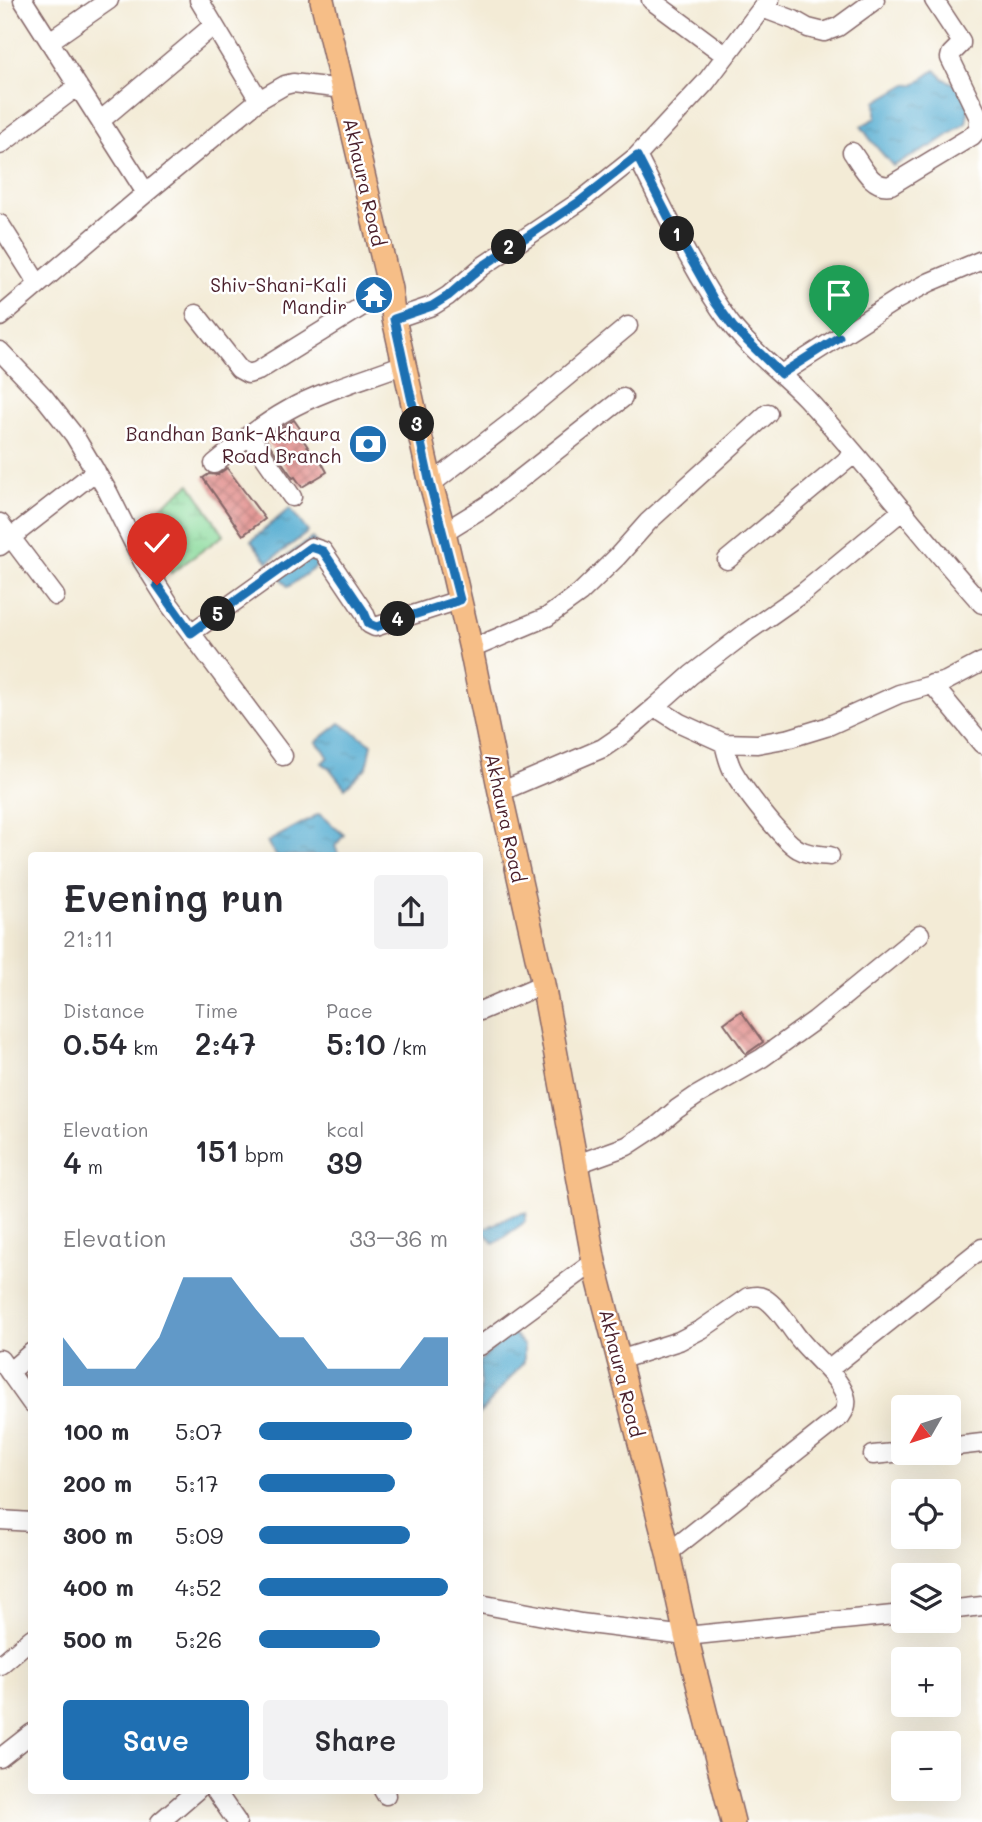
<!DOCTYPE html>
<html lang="en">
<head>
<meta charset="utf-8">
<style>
  body { margin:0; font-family:Mali,sans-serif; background:#f2f2f3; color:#2b2b33; height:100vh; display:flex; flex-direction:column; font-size:26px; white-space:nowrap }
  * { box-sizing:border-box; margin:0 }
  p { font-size:23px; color:#7c7c81 }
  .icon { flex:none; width:38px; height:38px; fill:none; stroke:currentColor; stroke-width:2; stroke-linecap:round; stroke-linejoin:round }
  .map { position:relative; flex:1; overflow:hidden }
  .panel { position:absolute; left:28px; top:852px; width:455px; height:942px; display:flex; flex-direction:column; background:#fff; border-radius:7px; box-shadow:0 7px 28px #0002 }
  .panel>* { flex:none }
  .needle { width:46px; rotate:231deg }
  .controls { position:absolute; left:891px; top:1395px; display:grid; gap:14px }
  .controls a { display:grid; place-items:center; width:70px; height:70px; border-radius:7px; background:#fff; box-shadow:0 7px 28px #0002; font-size:35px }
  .pin { position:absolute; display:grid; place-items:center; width:60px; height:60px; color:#fff; margin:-72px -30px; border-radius:50% 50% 50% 0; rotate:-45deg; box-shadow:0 0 7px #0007 }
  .pin .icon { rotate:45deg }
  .km { position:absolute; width:35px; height:35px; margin:-18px; border-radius:50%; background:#222; color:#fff; font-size:19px; line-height:35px; text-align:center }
  .round { display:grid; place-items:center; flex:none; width:74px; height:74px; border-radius:7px; background:#f2f2f3 }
  .summary { display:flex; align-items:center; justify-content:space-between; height:119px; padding:0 35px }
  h1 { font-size:38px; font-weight:600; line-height:52px }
  .figures { display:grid; grid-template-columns:repeat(3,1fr); gap:10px; height:119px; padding:7px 35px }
  .figures div { display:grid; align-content:center }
  .figures b { font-size:30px; font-weight:600 }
  .figures small { font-size:19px; font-weight:400 }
  .figures p { font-size:19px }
  .chart { height:196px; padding:14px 35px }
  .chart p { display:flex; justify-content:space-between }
  .chart svg { width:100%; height:126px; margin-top:7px; fill:#1f6fb2; opacity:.7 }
  .primary-button { display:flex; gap:14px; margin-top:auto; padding:14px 35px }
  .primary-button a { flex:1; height:80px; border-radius:7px; background:#1f6fb2; color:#fff; font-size:28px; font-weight:600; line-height:80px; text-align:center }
  .primary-button a+a { background:#f2f2f3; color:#2b2b33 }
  ul { padding:0 35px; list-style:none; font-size:23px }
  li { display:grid; grid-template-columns:112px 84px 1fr; align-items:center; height:52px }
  li i { height:18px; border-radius:9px; background:#1f6fb2 }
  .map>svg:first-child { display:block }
</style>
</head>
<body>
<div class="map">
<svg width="982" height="1822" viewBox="0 0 982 1822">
  <defs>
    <pattern id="wetland-marsh" width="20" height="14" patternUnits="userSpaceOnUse" patternTransform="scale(1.75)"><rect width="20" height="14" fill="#87d999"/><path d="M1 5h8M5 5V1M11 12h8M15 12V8" fill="none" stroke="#76ba84"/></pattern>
    <pattern id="water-ripples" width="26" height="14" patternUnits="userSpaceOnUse" patternTransform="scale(1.75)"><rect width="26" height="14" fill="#53acd0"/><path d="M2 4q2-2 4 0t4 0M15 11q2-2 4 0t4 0" fill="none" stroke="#478ba9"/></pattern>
    <pattern id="building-cross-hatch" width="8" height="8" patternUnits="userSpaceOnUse" patternTransform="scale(1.75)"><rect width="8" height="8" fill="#e18d8a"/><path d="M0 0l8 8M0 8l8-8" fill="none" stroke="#b87371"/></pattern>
  </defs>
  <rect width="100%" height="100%" fill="#fff"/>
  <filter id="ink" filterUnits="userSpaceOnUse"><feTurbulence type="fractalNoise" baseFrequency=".0143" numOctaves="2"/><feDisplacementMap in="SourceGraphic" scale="14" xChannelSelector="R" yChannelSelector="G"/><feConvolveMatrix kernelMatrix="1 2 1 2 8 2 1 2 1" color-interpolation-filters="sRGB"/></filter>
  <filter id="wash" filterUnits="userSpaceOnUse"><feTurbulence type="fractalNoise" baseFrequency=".00686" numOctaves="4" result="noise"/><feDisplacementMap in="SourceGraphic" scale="28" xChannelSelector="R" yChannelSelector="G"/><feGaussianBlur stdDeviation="1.57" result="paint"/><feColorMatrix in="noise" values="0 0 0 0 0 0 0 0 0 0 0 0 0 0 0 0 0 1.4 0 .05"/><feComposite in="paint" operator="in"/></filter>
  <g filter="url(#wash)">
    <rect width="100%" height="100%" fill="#f3ebd6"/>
    <!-- wetland -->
    <path fill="url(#wetland-marsh)" stroke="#687c62" stroke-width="2" d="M190,484L224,535L171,573L142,521Z"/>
    <!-- water -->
    <path fill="url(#water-ripples)" stroke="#4e667e" stroke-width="2" d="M935,70L944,79L955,84L970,102L966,123L934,145L893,166L873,143L861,126L876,118V102L907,84L914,85Z
      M290,508L308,532L268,562L251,541Z
      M312,538L328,558L288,587L272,567Z
      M340,723L372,744L367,767L345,788L330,769L322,763L328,757L324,750L316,742Z
      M319,814L344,835L335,846L339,856H276L267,842Z
      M527,1212L525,1222L494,1244L482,1230L511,1216Z
      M512,1332L524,1346V1362L480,1414V1361Z"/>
    <g id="blocks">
      <!-- building -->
      <path fill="url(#building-cross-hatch)" d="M294,420L301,430L298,432L314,456L317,454L327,472L302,487L295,477L293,478L265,438Z
        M227,468L265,519L243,535L203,478L209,474L217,475Z
        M741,1011L763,1042L746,1054L724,1023Z"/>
    </g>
  </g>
  <g filter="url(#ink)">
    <use href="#blocks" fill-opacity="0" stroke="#856667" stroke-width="2"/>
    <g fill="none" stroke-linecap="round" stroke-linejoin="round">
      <!-- minor casing -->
      <g stroke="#856667" stroke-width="21">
        <path id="minor" d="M23,0L146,193
          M199,0L259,100
          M651,0L725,55
          M762,8L794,20L808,28L824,32L838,27L875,0
          M50,41L109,0
          M100,121L214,25
          M0,145L78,86
          M852,152C862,166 872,189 891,185L972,136L979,128V118L950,58L951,54L961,44V41L934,0
          M637,156C666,213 693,272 730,323C751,351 782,373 806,398C867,464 922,537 982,604
          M0,224L38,284
          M196,314L239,369L248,374L258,371L390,289
          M0,317L146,193L259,100L285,85L293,83L343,89
          M394,319L432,306L448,296L483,266L579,202L637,156L706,82L762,8L770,0
          M0,351L44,397L74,435L108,492L143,562L170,605L283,756
          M781,374L898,299L930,282L982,260
          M249,435L292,497
          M214,464C238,444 261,425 288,410C321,391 368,378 404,364
          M431,484L518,417L628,326
          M0,523L55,596
          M444,532L486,506L623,398
          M0,546L96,471
          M727,560L854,454
          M191,633L311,547L323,551L364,612L369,624L375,627L459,600
          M471,649L547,617L580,593L617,557L648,522L768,413
          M932,684L982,744
          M655,707L691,675L747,632L804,592L903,510
          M724,743C726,751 728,761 732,769C741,786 782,840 798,849C808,855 819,855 830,856
          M500,792L603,748L622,735L655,707L680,723L724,743L757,744L790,738L826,727L899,694L946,681L982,662
          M480,1011L543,984
          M577,1164L627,1146L656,1127L677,1109L696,1096L762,1058L815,1020L920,934
          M480,1346L594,1262
          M0,1359L32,1404
          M619,1360L679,1341L702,1329L748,1297C754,1296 758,1295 764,1298C779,1307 789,1327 800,1340C813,1356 838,1376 845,1395C848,1403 846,1409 841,1416L668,1553
          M828,1370L982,1248
          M9,1372L32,1352
          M948,1447L982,1443
          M873,1455L903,1452
          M0,1520L32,1522
          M480,1604L581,1623L686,1636L903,1614
          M948,1610L982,1606
          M0,1665L32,1638
          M0,1758L32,1733
          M215,1790L237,1822
          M383,1790L386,1795
          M160,1822L197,1790"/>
      </g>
      <!-- major casing -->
      <g stroke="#856667" stroke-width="26">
        <path id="major" d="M322,0L390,289L394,319L404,364L431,484L444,532L471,649L500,792L543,984L594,1262L668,1553L686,1636L733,1822"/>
      </g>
      <!-- minor -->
      <use href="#minor" stroke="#fff" stroke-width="18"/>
      <!-- major -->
      <use href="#major" stroke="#f6be87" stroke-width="23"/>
    </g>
  </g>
  <g fill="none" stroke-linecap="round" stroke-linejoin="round" filter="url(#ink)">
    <!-- route casing -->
    <g stroke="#fff" stroke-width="14">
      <path id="route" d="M157,585L191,633L311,547L323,551L364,612L369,624L376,627L460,600L430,484L394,319L432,306L448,296L483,266L579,202L637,156L680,240L715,302L733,327L781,374L839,337"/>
    </g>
    <!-- route -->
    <use href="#route" stroke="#1f6fb2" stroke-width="9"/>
  </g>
  <!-- icons -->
  <defs>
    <g id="temple-disc" transform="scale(2.0125)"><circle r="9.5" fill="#1f6fb2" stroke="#fff"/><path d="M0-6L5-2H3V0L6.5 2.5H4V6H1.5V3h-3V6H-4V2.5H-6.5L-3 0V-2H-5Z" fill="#fff"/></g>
    <g id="bank-disc" transform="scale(2.0125)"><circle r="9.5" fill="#1f6fb2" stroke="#fff"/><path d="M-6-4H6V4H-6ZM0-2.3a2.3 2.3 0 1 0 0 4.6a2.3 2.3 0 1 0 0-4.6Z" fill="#fff"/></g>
  </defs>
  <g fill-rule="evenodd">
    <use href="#temple-disc" x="374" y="295"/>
    <use href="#bank-disc" x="368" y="444"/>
  </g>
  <g text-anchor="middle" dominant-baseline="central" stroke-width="5" stroke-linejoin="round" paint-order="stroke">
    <!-- street labels -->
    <g font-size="19" fill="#4a1f2b" stroke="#fff">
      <text transform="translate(365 182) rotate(77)">Akhaura Road</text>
      <text transform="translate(506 818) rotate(78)">Akhaura Road</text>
      <text transform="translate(622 1373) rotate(76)">Akhaura Road</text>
    </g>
    <!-- poi labels -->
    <g font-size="19" fill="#4a1f2b" stroke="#fff" text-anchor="end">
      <text x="347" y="284">Shiv-Shani-Kali<tspan x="347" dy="22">Mandir</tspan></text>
      <text x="341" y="433">Bandhan Bank-Akhaura<tspan x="341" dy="22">Road Branch</tspan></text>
    </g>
  </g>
</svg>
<div class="controls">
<a><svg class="needle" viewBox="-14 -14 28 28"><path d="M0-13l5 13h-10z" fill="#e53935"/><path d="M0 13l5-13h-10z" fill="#7c7c81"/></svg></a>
<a><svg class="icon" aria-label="locate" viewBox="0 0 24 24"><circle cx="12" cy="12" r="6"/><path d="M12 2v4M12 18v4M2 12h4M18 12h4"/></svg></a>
<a><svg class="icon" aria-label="layers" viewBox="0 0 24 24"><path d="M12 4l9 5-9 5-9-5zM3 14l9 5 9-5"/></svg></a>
<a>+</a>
<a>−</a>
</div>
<div class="pin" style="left:839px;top:337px;background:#1e9e55"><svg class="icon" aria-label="arrive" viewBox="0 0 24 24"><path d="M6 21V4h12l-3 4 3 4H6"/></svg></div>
<div class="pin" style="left:157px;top:585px;background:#d93025"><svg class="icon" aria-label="check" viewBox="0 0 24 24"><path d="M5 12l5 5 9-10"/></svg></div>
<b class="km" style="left:677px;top:234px">1</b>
<b class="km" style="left:509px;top:247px">2</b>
<b class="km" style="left:417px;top:424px">3</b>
<b class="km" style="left:398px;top:619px">4</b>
<b class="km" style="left:218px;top:614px">5</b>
<section class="panel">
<div class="summary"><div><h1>Evening run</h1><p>21:11</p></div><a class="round"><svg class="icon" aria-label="share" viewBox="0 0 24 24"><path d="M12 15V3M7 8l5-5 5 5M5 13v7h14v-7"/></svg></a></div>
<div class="figures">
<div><p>Distance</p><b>0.54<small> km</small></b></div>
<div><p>Time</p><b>2:47</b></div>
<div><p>Pace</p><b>5:10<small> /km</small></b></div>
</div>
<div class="figures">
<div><p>Elevation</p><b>4<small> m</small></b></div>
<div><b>151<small> bpm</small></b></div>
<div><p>kcal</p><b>39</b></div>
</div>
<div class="chart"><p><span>Elevation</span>33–36 m</p>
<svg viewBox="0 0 160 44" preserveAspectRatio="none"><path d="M0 44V27L10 38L20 38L30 38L40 27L50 6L60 6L70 6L80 17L90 27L100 27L110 38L120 38L130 38L140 38L150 27L160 27V44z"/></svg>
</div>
<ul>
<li><b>100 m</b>5:07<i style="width:81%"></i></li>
<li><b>200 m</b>5:17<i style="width:72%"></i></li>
<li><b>300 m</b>5:09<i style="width:80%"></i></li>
<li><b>400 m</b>4:52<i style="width:100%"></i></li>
<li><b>500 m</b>5:26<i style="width:64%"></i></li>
</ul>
<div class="primary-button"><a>Save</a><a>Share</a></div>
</section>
</div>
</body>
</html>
